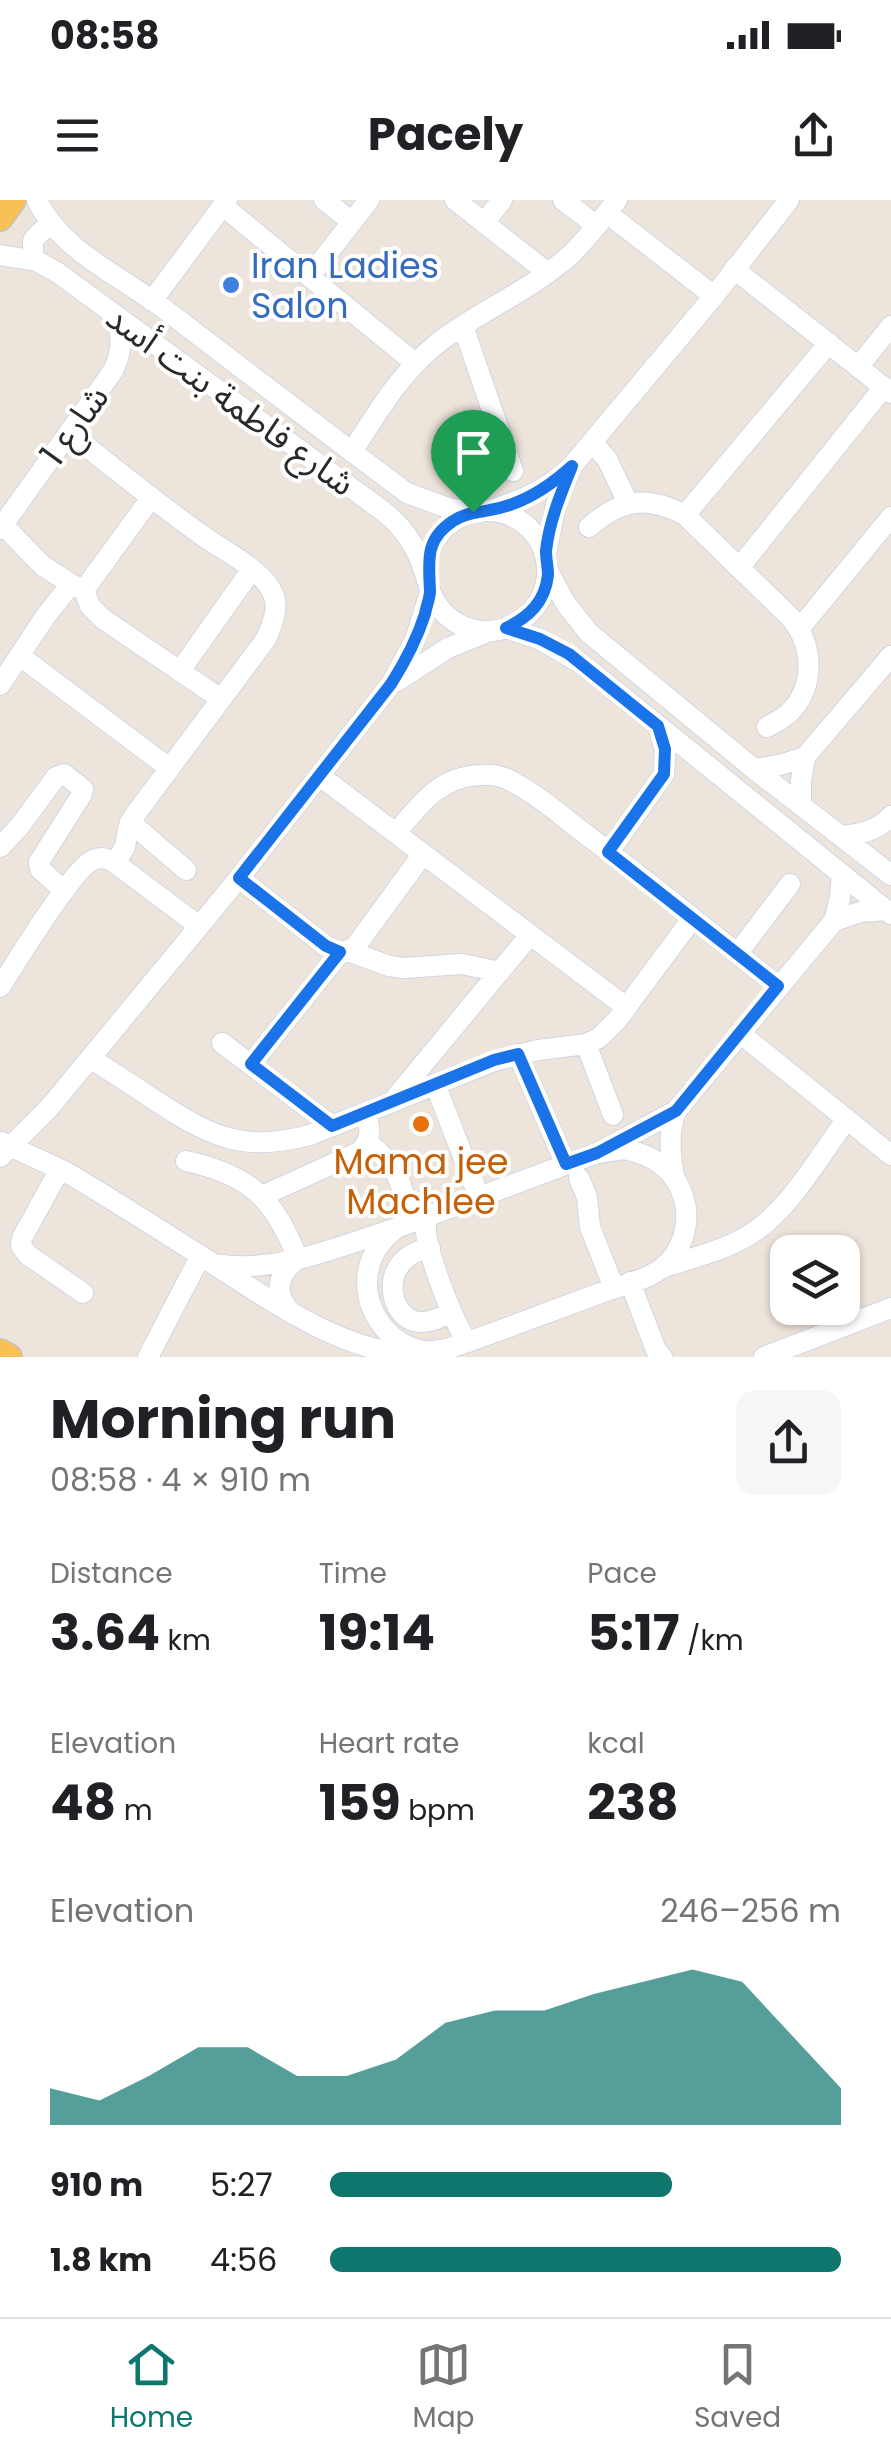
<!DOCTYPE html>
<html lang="en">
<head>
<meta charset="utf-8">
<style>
  body { margin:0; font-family:Poppins,"Noto Sans Arabic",sans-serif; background:#f6f6f6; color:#202124; height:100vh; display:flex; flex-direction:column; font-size:38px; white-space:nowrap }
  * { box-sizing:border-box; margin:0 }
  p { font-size:32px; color:#757577 }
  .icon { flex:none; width:55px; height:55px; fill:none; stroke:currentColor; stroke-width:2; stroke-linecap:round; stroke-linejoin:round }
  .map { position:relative; height:1157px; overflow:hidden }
  .sheet { display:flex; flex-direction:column; background:#fff; flex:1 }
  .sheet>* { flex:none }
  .controls { position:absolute; left:770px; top:1035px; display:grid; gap:20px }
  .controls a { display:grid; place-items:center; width:90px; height:90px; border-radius:20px; background:#fff; box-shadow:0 2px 8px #0004; font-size:50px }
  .pin { position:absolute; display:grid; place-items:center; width:85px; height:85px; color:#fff; margin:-102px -42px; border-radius:50% 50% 50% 0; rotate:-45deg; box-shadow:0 0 10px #0007 }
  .pin .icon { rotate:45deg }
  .round { display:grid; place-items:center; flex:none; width:105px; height:105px; border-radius:20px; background:#f6f6f6 }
  .head { display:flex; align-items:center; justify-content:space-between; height:170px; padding:0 50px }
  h1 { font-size:55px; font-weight:700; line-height:75px }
  .metrics { display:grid; grid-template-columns:repeat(3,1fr); gap:15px; height:170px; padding:10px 50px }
  .metrics div { display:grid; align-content:center }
  .metrics b { font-size:50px; font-weight:700 }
  .metrics small { font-size:28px; font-weight:400 }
  .metrics p { font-size:28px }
  .chart { height:280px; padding:20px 50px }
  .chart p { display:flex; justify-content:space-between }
  .chart svg { width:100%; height:180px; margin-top:10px; fill:#0f766e; opacity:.7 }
  ul { padding:0 50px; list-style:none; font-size:32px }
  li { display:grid; grid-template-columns:160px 120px 1fr; align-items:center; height:75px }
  li i { height:25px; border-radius:12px; background:#0f766e }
  .status { display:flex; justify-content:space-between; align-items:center; height:70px; padding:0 50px; background:#fff; direction:ltr }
  .status svg { height:28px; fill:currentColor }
  header { display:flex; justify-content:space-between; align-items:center; height:130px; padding:0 50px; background:#fff; font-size:45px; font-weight:700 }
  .tabs { display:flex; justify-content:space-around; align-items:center; height:140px; border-top:2px solid #e0e0e0; background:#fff; font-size:28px; color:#757577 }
  .tabs a { display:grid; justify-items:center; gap:5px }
  .tabs .selected { color:#0f766e }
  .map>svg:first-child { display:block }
</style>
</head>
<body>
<div class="status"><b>08:58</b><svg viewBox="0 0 49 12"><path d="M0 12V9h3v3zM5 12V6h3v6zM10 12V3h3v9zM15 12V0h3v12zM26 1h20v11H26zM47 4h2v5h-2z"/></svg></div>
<header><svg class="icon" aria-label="menu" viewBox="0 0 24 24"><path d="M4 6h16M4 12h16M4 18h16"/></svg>Pacely<svg class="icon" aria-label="share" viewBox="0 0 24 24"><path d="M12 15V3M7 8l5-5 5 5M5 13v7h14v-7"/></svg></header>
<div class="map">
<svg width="891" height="1157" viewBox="0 0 891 1157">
  <rect width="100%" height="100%" fill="#ede4db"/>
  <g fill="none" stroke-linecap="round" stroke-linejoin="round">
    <!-- minor casing -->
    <g stroke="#d0d6e4" stroke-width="22">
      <path id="minor" d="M37,0C61,51 119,75 163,108C244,170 325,232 407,293L448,308L473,312
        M324,0L352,22
        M455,0L548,73
        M563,0L597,26
        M223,6L415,163
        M607,13L714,96
        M484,23L502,0
        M0,55L37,61L58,73L383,311C408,331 420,353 428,384
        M37,61L33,55V40L44,29L52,27
        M734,69L891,193
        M310,76L369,0
        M152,101L227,0
        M463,126L513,271
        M858,167L891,126
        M69,232C113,268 157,303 203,336C223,350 258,368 270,388C281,405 273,423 266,439L134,616L128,629L125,647L115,663
        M592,242L607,259L628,303
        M352,252C377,213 400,173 438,143C478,112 527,92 567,58C586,41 601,20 617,0
        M151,298L84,390L90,406L103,419L221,499
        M491,310C522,300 548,289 572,266L714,96L789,0
        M427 371a60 60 0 1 1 120 0a60 60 0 1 1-120 0Z
        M685,315L829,143
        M3,325L43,366L71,384
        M589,327C621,299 647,295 685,315L790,417C814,445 816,487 788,514C782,519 774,523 767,527
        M0,329L113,171C123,150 123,135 114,114
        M546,353L556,305L569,273
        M739,368L884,187
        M548,371L566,404L589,433L754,569L891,675
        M506,428L539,439L582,464L891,714
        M800,428L891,317
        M20,456L169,568
        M180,471L252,369
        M397,481L448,448L485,433
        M0,485L45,417L71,384L84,390
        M754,569L780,565L805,557L891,456
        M320,576L626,807
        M801,605V581L805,557
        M130,622L186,670
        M396,633C420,604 440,576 481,575C491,574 502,576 511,581C540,596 565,619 592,639C655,687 716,737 778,786
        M843,636C861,634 879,630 891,616
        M0,647L19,627L56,577L64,574L83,589L82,594L39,662L40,669L64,691
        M609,652L664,574L665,549L658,526
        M239,678L326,746L340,753L355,747L423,654
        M834,721L860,712L886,710
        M348,751L389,766L404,768L462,764L500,772
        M737,754L790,684
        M0,787C16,763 73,668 93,660C102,656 108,659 115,663L199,726
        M741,834L891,955
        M222,843L332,926
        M586,844L613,915
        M518,854L566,965
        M90,858C112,872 134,886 156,901C212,937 243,953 310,935L494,861L538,850L586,844L599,838L617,820L692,719
        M251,864L340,753
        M435,884L479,997
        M396,897L530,735
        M2,942C25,954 49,963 71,975C120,1004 168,1035 215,1065C269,1100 350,1157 417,1153
        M368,943C398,965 402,985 411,1021
        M624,949C653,955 676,969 684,999C691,1023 682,1053 662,1068C645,1081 618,1086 598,1094C548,1112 498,1132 447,1149C439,1150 431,1152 424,1151C379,1143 353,1092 375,1052C380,1042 388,1035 396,1028L597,953Z
        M603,950L676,911
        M0,957L49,908L239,678L391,484L415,440L430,392
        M186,961C251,975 274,999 298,1059C276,1074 273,1096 293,1114
        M60,969L22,1038L21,1046L28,1055L83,1093
        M674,976C670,952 668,934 676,911L834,721L840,698L842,674
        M579,978L587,997L590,1027L614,1088
        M262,996L361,951C371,938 372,928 364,913
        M427,1015C426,1023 425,1030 427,1039C431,1061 454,1125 468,1142
        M430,1048C375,1057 388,1123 422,1122C433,1122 443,1116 452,1112
        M215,1064C276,1074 334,1048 391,1030
        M665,1067C692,1058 721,1051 746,1037C788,1013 818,958 847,919
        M630,1082L656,1150L662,1157
        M148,1157L200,1057
        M764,1157L891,1108"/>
    </g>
    <!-- major casing -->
    <g stroke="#c3c3c3" stroke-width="28">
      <path id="major" d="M0,18L13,0
        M0,1152L9,1157"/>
    </g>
    <!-- minor -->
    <use href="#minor" stroke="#fff" stroke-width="20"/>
    <!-- major -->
    <use href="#major" stroke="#f9c155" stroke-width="25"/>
  </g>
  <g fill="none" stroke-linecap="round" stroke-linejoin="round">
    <!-- route casing -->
    <g stroke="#fff" stroke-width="20">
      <path id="route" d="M572,266C561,293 549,322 546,351C546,359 548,367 548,375C545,402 529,417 506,428L540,439L569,454L658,526L665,549L664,574L608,652L778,786L676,911L597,953L566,964L518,854L494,860L332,926L251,864L340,752L326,746L239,678L391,484C405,462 417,439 425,414C426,407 430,398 430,391C429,362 424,340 453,321C465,313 477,313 490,310C521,305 549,287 572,266Z"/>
    </g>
    <!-- route -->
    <use href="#route" stroke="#1a73e8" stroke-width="12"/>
  </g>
  <!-- markers -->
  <circle fill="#3f7fe0" stroke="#fff" stroke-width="4" cx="231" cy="85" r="10"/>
  <circle fill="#e8710a" stroke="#fff" stroke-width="4" cx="421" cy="924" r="10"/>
  <g text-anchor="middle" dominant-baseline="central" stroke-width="8" stroke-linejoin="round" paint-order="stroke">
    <!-- shop labels -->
    <g font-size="35" fill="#366cbe" stroke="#fff" text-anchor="start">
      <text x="251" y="65">Iran Ladies<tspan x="251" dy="40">Salon</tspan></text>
    </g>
    <!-- street labels -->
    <g font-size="35" fill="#2a2a2a" stroke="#fff">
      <text transform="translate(231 200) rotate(36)">شارع فاطمة بنت أسد</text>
      <text transform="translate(74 225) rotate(-54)">شارع 1</text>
    </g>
    <!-- food labels -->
    <g font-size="35" fill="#c56008" stroke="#fff">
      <text x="421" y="961">Mama jee<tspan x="421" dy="40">Machlee</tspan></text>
    </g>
  </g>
</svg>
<div class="controls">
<a><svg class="icon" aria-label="layers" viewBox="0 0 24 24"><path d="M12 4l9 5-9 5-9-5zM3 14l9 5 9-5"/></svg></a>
</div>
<div class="pin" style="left:473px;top:312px;background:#1e9e55"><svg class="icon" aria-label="arrive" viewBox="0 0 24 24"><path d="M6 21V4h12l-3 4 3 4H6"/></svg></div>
</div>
<section class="sheet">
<div class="head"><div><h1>Morning run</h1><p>08:58 · 4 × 910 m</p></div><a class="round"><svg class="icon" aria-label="share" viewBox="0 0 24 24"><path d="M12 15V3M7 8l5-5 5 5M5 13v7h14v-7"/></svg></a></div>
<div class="metrics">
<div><p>Distance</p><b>3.64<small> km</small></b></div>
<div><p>Time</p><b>19:14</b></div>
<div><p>Pace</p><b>5:17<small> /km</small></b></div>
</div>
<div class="metrics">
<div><p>Elevation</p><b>48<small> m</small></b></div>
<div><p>Heart rate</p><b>159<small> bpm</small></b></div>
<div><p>kcal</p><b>238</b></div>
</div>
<div class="chart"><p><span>Elevation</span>246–256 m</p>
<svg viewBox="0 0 160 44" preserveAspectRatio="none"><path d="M0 44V35L10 38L20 32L30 25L40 25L50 32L60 32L70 28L80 19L90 16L100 16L110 12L120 9L130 6L140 9L150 22L160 35V44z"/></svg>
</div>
<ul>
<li><b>910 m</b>5:27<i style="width:67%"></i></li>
<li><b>1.8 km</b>4:56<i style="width:100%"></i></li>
</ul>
</section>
<nav class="tabs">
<a class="selected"><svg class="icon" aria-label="home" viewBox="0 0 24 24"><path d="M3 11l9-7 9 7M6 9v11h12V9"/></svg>Home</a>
<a><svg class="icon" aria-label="map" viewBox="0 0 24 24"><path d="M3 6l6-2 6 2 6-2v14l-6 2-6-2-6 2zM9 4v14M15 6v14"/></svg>Map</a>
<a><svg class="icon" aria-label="saved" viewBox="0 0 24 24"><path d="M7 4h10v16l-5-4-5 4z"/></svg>Saved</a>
</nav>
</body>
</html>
